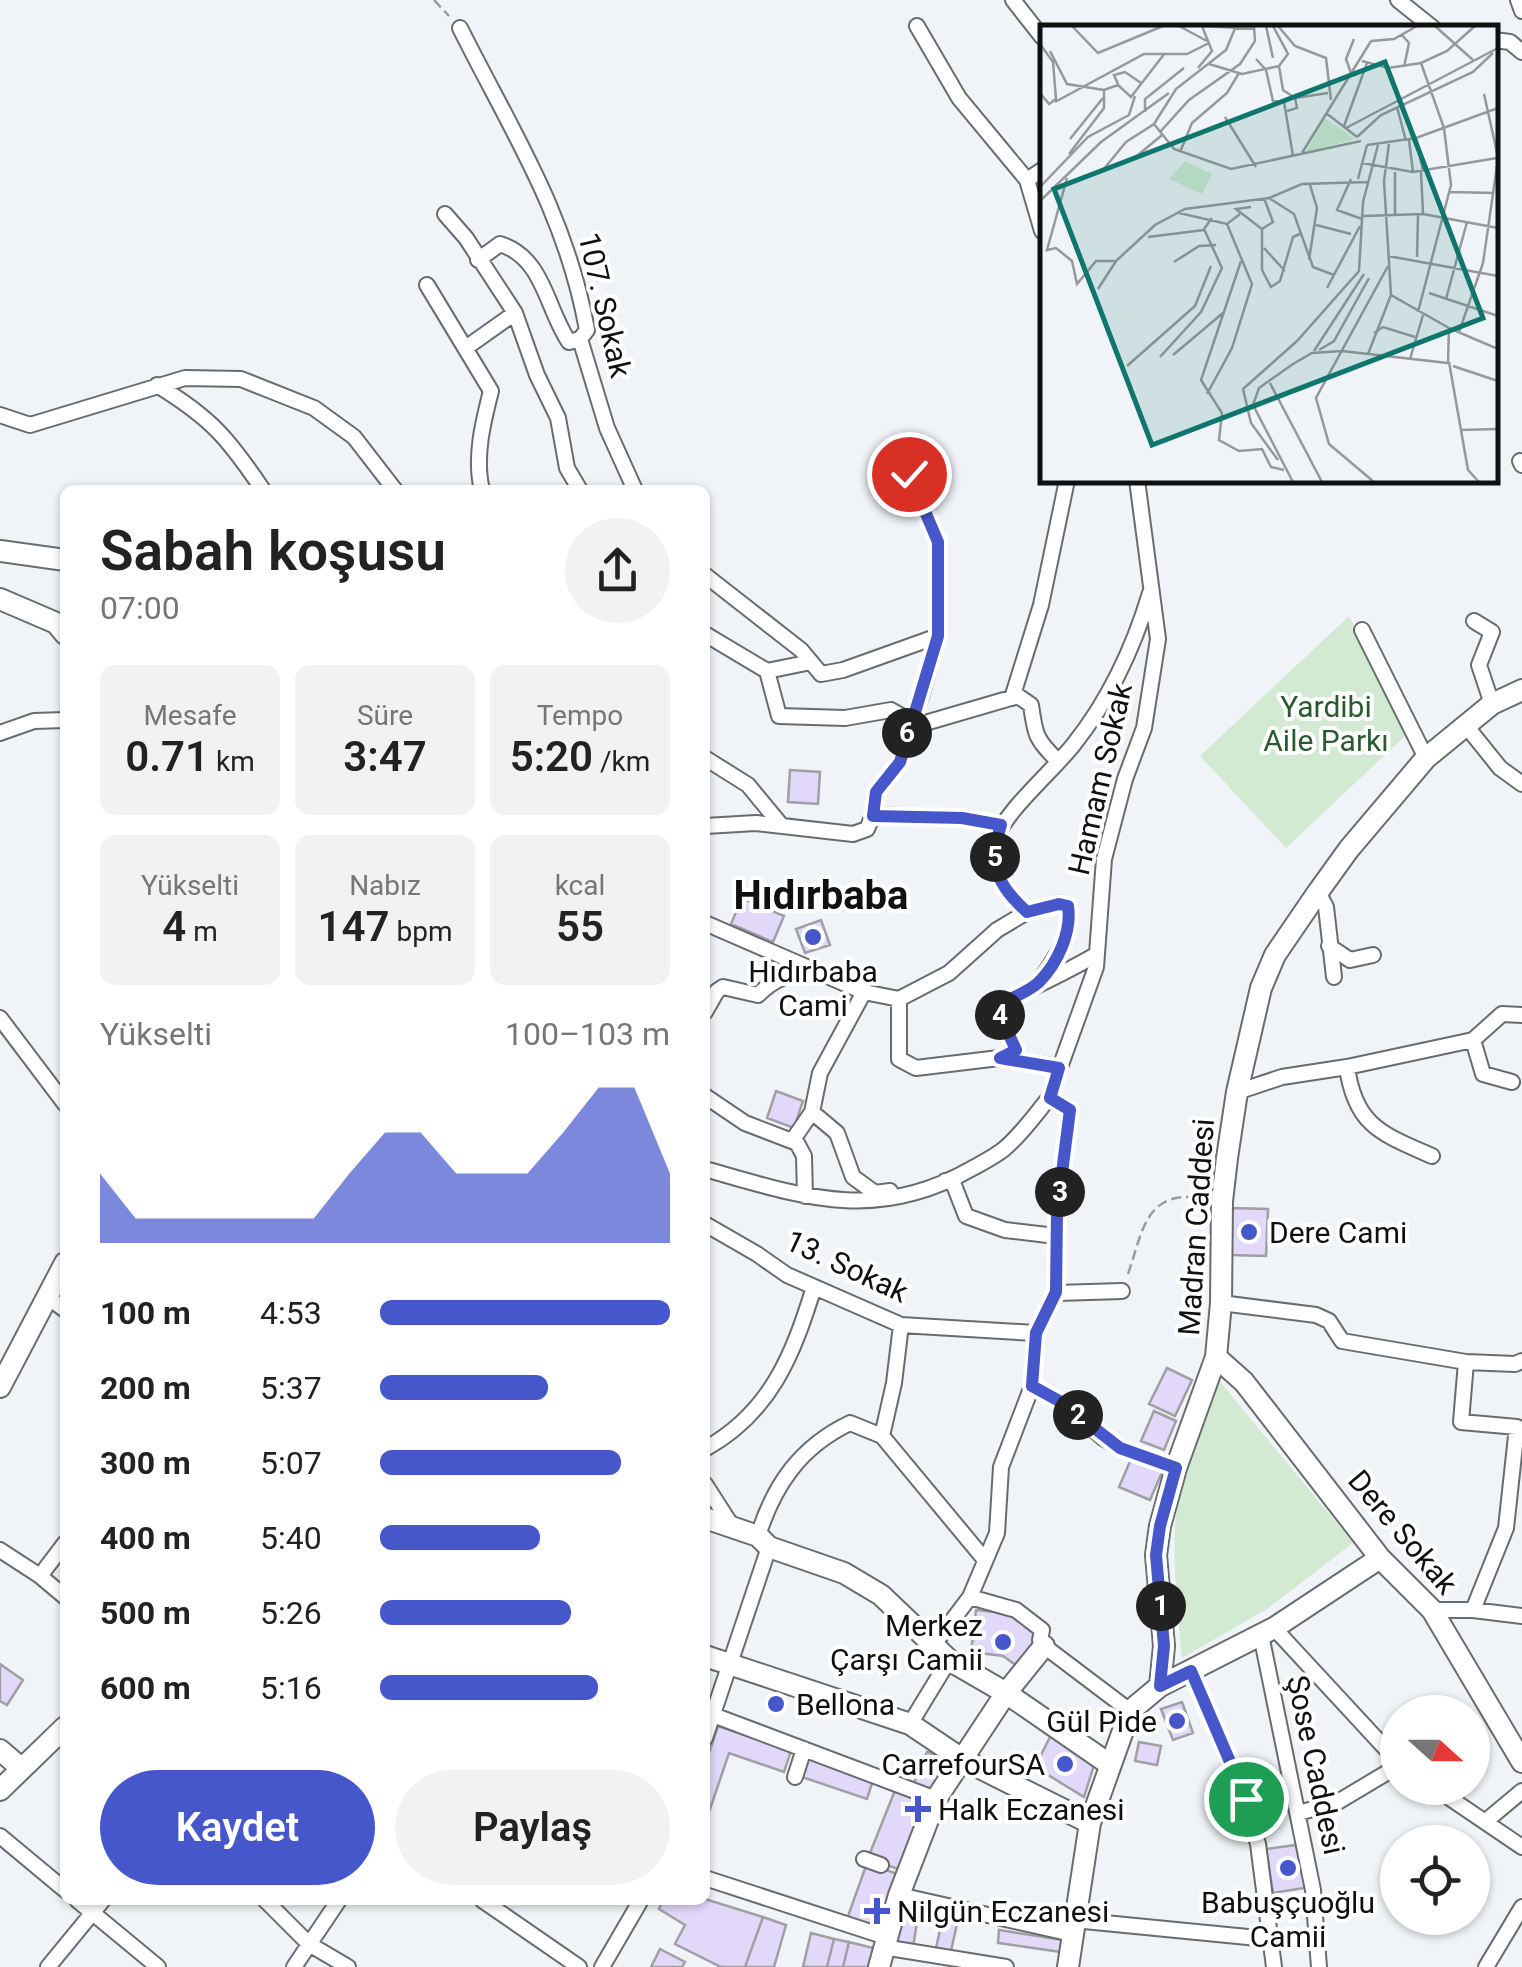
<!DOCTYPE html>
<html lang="tr">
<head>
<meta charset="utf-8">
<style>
  body { margin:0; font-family:Roboto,sans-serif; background:#f2f2f2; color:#222; height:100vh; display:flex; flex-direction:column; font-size:38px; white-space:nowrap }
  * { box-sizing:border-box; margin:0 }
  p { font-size:32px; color:#767676 }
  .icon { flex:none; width:55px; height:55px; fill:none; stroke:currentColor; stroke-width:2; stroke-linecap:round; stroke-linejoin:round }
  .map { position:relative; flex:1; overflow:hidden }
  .drawer { position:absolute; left:60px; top:485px; width:650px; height:1420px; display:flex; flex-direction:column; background:#fff; border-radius:15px; box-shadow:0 2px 8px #0004 }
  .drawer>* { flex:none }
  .needle { width:65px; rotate:111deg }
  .controls { position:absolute; left:1380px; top:1695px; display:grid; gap:20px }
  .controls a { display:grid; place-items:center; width:110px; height:110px; border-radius:50%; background:#fff; box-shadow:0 2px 8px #0004; font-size:50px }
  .pin { position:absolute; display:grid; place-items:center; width:85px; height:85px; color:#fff; margin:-42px; border:5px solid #fff; border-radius:50%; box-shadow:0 2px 10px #0007 }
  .km { position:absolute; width:50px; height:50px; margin:-25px; border-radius:50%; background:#222; color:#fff; font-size:28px; line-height:50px; text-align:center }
  .round { display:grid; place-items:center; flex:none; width:105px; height:105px; border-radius:52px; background:#f2f2f2 }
  .summary { display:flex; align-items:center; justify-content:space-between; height:170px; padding:0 40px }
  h1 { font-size:55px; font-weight:600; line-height:75px }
  .figures { display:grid; grid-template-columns:repeat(3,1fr); gap:15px; height:170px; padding:10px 40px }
  .figures div { display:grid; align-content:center; border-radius:15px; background:#f2f2f2; text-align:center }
  .figures b { font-size:42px; font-weight:600 }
  .figures small { font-size:28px; font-weight:400 }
  .figures p { font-size:28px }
  .chart { height:280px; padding:20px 40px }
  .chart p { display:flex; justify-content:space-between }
  .chart svg { width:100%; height:180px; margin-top:10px; fill:#4657cc; opacity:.7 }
  .button { display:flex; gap:20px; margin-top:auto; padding:20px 40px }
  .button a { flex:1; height:115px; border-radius:60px; background:#4657cc; color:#fff; font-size:40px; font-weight:600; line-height:115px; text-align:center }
  .button a+a { background:#f2f2f2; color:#222 }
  ul { padding:0 40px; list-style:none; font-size:32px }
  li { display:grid; grid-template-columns:160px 120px 1fr; align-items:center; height:75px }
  li i { height:25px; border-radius:12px; background:#4657cc }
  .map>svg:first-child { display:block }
</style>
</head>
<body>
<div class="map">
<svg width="1522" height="1967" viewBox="0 0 1522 1967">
  <rect width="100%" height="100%" fill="#f0f3f7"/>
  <!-- green -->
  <path fill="#d2ead2" d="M1349,616L1407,734L1286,848L1200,756Z
    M1216,1377L1353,1543L1267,1609L1182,1658C1178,1614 1173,1570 1175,1526C1177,1476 1199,1424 1216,1377Z"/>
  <!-- building -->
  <path fill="#e1d8fa" stroke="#a09fa3" stroke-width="2.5" d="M790,770L820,772L818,804L788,802Z
    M742,898L784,916L773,942L731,924Z
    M821,920L830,945L805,953L796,929Z
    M776,1091L803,1101L794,1128L767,1118Z
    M1231,1208L1268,1209L1266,1256L1229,1255Z
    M1167,1368L1192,1380L1175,1416L1149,1404Z
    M1154,1411L1176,1421L1164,1450L1141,1441Z
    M1132,1457L1163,1470L1150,1500L1119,1487Z
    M976,1610L1014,1614L1041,1633L1017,1666L1003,1656L971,1652Z
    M0,1664L23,1680L7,1705L0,1701Z
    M1182,1702L1193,1733L1173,1740L1161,1709Z
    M718,1726L791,1751L784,1772L729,1753L705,1824V1765Z
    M1052,1733L1095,1762L1084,1797L1035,1767Z
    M1139,1742L1161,1746L1157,1765L1135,1761Z
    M927,1752L950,1761L935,1793L913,1785Z
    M810,1755L874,1777L867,1799L802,1777Z
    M896,1788L930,1802L903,1871L868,1858Z
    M1303,1844L1310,1887L1273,1893L1266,1849Z
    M867,1863L900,1875L881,1929L847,1919Z
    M705,1899L763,1917L745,1967H721L675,1944L685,1925L659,1909L663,1900Z
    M902,1911L918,1915L913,1948L894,1941Z
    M763,1917L786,1925L774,1967H745Z
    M942,1921L957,1924L951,1951L936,1948Z
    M999,1930L1063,1940L1061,1952L998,1943Z
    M811,1933L834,1939L827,1967H803Z
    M834,1939L849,1942L843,1967H827Z
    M849,1942L877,1949L874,1967H843Z
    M660,1949L685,1962L682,1967H651Z"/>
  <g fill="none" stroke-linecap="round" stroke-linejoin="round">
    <!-- street casing -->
    <g stroke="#696c6f" stroke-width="18">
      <path id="street" d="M1013,0L1042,37
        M1398,0L1433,28
        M1518,0L1522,11
        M917,26L959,98L1027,180L1042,231
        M460,28C512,132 566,213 587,330L580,339L607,428L635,490
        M1494,40L1510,42L1522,52
        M1027,180L1042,170
        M445,214L466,238L515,313L537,375L558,418L567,468L580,490
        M478,260L500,244C544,258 546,308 569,342L580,339
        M427,285L491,391C483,422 474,458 482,490
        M467,347L515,313
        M157,385C211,418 228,438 263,490
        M0,415L30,425L185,378L241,379L314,408L354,437L395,490
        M1520,461L1522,465
        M705,575L801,650L811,662
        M1474,621L1492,632L1479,665L1492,704
        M1362,630L1426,758
        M705,634L767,671L779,716L845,718L891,710L900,715L908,728L1018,696L1031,705C1035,735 1036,740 1058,761
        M767,671L811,662L821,674L843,670L938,636
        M1012,698L1041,605L1067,480
        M1467,727L1500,768L1522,784
        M908,728L921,697L938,636V542L909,475
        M0,733L34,721L65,720
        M705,758L748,785L781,825
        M873,815L876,792L900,762
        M705,826L756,823L853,834L867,829L873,815L962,818L1001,825
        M1318,892L1326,907L1334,977
        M1027,912C1006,893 988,870 996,839C1005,811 1054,770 1074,744C1109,700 1134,646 1150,593
        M705,923L864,992L899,999L949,973L997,930L1027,912L1059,903L1068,906C1073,936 1055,958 1039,982
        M1329,946L1350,960L1373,955
        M899,999V1059L916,1068L999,1058L1059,1067
        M705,1012L717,991L723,987L758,995C774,979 789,973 812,973
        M0,1018L65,1104
        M1473,1040L1483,1074L1512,1082
        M1000,1057L1016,1050L996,1006C1030,988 1064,974 1097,954
        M1347,1067C1355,1126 1382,1134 1432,1156
        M1237,1092L1282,1077L1347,1067L1473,1040L1502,1014L1522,1015
        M705,1096L745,1123L797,1143L804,1156L805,1196
        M812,1112L837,1133L853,1177L875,1193L890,1191
        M792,1141L812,1112L820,1073L864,992
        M705,1169C803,1197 876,1223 971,1169C982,1163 994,1157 1004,1149C1021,1135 1035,1115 1049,1098
        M945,1181L952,1180L966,1216L1005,1230L1056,1236
        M705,1224L757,1254L787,1275L901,1325L1035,1333
        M1057,1293L1122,1291
        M48,1297L65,1310
        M1221,1303L1316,1315L1329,1321L1342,1341L1466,1362L1515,1364L1522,1361
        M1466,1362L1461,1422L1517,1427L1506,1528L1473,1610
        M1032,1386L1061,1402L1103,1438L1132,1453
        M882,1436L894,1383L901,1325
        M705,1449C771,1412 793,1355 814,1287
        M705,1484L732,1526
        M758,1536C774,1485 800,1447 850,1423L882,1436L985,1560
        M0,1550L40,1576L65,1597
        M40,1576L65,1543
        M970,1597L1016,1610L1042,1630L1040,1640L1044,1646L1130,1711
        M1432,1610H1473L1522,1616
        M1274,1628L1398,1762
        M1261,1635L1313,1890L1319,1967
        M935,1643L970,1597L997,1533L1001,1467L1032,1386L1035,1333L1057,1293V1213L1070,1110L1049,1098L1096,967L1104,859L1125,779L1144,728L1158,639L1137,480
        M1191,1671L1245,1799L1258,1844L1274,1967
        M713,1715L936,1799
        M910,1724L949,1660
        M705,1738L769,1547
        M795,1777L804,1749
        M1435,1788L1522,1847
        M1298,1813L1336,1803L1398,1766
        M1486,1821L1522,1791
        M0,1836L65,1890
        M864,1859L881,1865
        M705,1878L886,1937
        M899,1895L1072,1934
        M77,1900L158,1967
        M265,1900L309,1944L348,1967
        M482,1900L579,1967
        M1074,1920L1268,1939
        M883,1947L1006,1967
        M48,1967L103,1900
        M294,1967L339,1900
        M602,1967L641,1900
        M1486,1967L1522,1907"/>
    </g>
    <!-- secondary casing -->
    <g stroke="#696c6f" stroke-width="24">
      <path id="secondary" d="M0,551L65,560
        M0,599L56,623L65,634
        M1216,1357L1244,1382L1380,1558L1432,1610L1522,1762
        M0,1387L65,1263
        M705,1518L758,1536L769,1547L844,1573L881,1595L949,1660L1006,1693L1109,1764
        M705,1656L910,1724L962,1759L1090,1823
        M1160,1686L1164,1646L1156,1555L1160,1526L1176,1468L1216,1357L1221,1303L1222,1201L1227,1158L1237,1092L1261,988L1275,955L1318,892L1349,849L1426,758L1492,704L1522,690
        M0,1750L21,1768
        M0,1790L65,1727
        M879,1967L899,1895L936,1799L1006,1693L1044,1646
        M1068,1967L1090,1823L1130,1711L1160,1686L1274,1628L1380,1558"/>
    </g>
    <!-- path -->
    <path stroke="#999b9e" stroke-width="2.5" stroke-dasharray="10 5" stroke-linecap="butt" d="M434,0L449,16
      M1128,1274C1143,1231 1145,1190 1201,1198"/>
    <!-- street -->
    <use href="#street" stroke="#fff" stroke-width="14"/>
    <!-- secondary -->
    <use href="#secondary" stroke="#fff" stroke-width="20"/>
  </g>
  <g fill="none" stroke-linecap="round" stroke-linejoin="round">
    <!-- route casing -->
    <g stroke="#fff" stroke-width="20">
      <path id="route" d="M909,474L938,542V636L900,762L876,792L873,816L962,818L1001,825C988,865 997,885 1027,912L1059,904L1068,906C1072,931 1058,963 1039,982C1029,992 1009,999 996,1006L1016,1050L1000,1058L1059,1068L1050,1098L1070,1110L1057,1212L1056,1292L1036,1333L1032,1386L1061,1402L1120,1448L1176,1468L1160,1526L1156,1555L1164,1646L1160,1686L1191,1671L1246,1799"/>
    </g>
    <!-- route -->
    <use href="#route" stroke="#4657cc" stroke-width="12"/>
  </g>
  <!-- markers -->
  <g fill="#4657cc" stroke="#fff" stroke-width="4">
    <circle cx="813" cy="937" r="10"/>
    <circle cx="1249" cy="1232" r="10"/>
    <circle cx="1003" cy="1642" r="10"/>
    <circle cx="776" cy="1704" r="10"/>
    <circle cx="1177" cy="1721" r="10"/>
    <circle cx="1065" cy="1764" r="10"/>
    <path d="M913 1794h10v10h10v10h-10v10h-10v-10h-10v-10h10z"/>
    <circle cx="1288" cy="1868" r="10"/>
    <path d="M872 1896h10v10h10v10h-10v10h-10v-10h-10v-10h10z"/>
  </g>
  <g text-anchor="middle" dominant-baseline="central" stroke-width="8" stroke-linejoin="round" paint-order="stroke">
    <!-- street labels -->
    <g font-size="30" fill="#0f1011" stroke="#fff">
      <text transform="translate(605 305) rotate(77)">107. Sokak</text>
      <text transform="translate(1100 779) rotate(-77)">Hamam Sokak</text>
      <text transform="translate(1196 1227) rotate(-86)">Madran Caddesi</text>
      <text transform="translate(847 1266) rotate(25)">13. Sokak</text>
      <text transform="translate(1403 1532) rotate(50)">Dere Sokak</text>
      <text transform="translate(1316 1765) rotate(78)">Şose Caddesi</text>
    </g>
    <!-- park labels -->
    <g font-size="30" fill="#295a2e" stroke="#fff">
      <text x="1326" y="706">Yardibi<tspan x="1326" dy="34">Aile Parkı</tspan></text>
    </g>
    <!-- poi labels -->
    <g font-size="30" fill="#0f1011" stroke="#fff" text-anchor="start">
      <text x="813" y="971" text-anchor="middle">Hıdırbaba<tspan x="813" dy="34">Cami</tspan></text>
      <text x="1269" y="1232">Dere Cami</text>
      <text x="983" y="1625" text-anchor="end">Merkez<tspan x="983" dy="34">Çarşı Camii</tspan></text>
      <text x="796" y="1704">Bellona</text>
      <text x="1157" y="1721" text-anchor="end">Gül Pide</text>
      <text x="1045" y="1764" text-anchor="end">CarrefourSA</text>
      <text x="938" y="1809">Halk Eczanesi</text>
      <text x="1288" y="1902" text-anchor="middle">Babuşçuoğlu<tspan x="1288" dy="34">Camii</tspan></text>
      <text x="897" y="1911">Nilgün Eczanesi</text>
    </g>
    <!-- district labels -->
    <g font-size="40" font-weight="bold" fill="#0f1011" stroke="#fff">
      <text x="821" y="895">Hıdırbaba</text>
    </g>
  </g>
  <!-- overview -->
  <g transform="translate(1040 25)">
    <rect width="458" height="458" fill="#f0f3f7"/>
    <path d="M285,93L315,114L266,127ZM145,136L172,149L162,169L129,154Z" fill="#d2ead2"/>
    <path fill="none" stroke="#96989b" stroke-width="2.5" d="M32,1L58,28L123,1M139,1L167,16M164,1L215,4M226,1L233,33M233,1L248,29L239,41M238,1L255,21L286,33L291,75M395,1L433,35M362,10L369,18L364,42M331,16L354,14L377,1M0,19L13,37L16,74L9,79L0,68M10,26L27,59L64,65M216,34L226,45L233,76L244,77L253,131M322,36L348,43L381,38L407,26L435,1M169,39L202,49L239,41M239,41L243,65L255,73M158,43L172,26L162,1M311,48L306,34L314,14M78,59L74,50L85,47L101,58M444,69L458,132M15,77L104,29H147L169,18M357,82L366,116M247,86L257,83L255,73L288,68M105,87V74L144,43M286,88L317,112M185,92L216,142M114,99L134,124L191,144L321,116M304,101L327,38M306,103L458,23M120,107L149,75L200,39L215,16L214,1M317,112L341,90L433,47L453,28M376,113L383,146M30,114L63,73M369,115L373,147M349,119L344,156L351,270L409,303M327,120L376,113L458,83M140,127L152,98L187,68L199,48M262,128L331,16M29,129L64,83V65L78,60L91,72L125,28M92,135L122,110M322,138L373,147L457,133M63,145L86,117L114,99L136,64L186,25L196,1M355,147V189M381,147L383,189M27,153L7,225L16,223L32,236L37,259L56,236H76M311,154L297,185L322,194M318,154L327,120M0,162L48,112L89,90L95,71M410,167L454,168M229,173L254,189L273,242L294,250M0,176L61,117L129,68M211,182L196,184L222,204V245L231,262L240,256L253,212L262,208M139,188L187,199L200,189M323,191L383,189L458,203M276,200L311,209M222,204L233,197L224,173M108,212L164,205M224,223L245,246M348,231L458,251M377,232L378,190M269,235L277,183L270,160M201,236L161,355L182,388L179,415L199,426L222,424L231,442L244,445M134,237L159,221L176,220M287,263L320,201M58,264L76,236L115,200L145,184L229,173L262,159L328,157M389,268L458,291M406,274L427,197M378,287L411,160L404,103L381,38M419,307L443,238L458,134M334,308L343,302L375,312M279,325L294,316L329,253M274,326L324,249M328,329L351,270M133,330L183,288M120,332L161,287L182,243L164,204L172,193M370,334L383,290M409,337L428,445L439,457M87,341L155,281L171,241M413,341L458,356M230,358L282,457M167,369L192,323L212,259L187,199M420,405L458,404M238,435L211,398L203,364L257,316L319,246L323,177L338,120M253,457L213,380L219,363L253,339L272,328L302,326L408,338L409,303L458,324M334,457L289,419L276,373L348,241"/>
    <path fill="#0f766e" fill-opacity="0.15" stroke="#0f766e" stroke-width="5" d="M345,37L443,293L112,420L14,164Z"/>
    <rect width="458" height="458" fill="none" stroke="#0f1011" stroke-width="5"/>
  </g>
</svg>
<div class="controls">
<a><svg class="needle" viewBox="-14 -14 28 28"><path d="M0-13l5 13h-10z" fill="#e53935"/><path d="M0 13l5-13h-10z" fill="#767676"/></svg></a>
<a><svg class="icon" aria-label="locate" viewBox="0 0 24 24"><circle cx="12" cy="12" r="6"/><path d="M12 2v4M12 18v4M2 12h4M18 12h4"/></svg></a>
</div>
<div class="pin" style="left:1246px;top:1799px;background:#1e9e55"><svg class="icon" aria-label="arrive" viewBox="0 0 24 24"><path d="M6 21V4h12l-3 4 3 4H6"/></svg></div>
<div class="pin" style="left:909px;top:474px;background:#d93025"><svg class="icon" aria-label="check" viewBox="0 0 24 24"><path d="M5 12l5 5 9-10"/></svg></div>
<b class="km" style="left:1161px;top:1606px">1</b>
<b class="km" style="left:1078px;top:1415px">2</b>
<b class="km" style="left:1060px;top:1192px">3</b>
<b class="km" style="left:1000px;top:1015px">4</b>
<b class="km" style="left:995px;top:857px">5</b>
<b class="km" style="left:907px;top:733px">6</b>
<section class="drawer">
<div class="summary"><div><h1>Sabah koşusu</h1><p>07:00</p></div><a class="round"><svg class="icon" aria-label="share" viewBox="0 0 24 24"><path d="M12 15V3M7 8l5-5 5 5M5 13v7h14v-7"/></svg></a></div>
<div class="figures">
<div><p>Mesafe</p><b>0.71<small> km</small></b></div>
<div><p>Süre</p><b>3:47</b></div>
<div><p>Tempo</p><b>5:20<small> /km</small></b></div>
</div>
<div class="figures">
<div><p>Yükselti</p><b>4<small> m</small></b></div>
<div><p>Nabız</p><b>147<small> bpm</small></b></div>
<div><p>kcal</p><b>55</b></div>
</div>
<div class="chart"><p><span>Yükselti</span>100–103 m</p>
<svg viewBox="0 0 160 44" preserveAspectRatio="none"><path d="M0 44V27L10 38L20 38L30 38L40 38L50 38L60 38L70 27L80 17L90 17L100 27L110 27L120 27L130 17L140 6L150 6L160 27V44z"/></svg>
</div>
<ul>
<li><b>100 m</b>4:53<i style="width:100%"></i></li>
<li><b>200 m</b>5:37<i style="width:58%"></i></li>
<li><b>300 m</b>5:07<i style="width:83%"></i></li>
<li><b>400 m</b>5:40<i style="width:55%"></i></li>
<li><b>500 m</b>5:26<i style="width:66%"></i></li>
<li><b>600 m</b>5:16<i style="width:75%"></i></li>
</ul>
<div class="button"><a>Kaydet</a><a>Paylaş</a></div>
</section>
</div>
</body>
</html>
